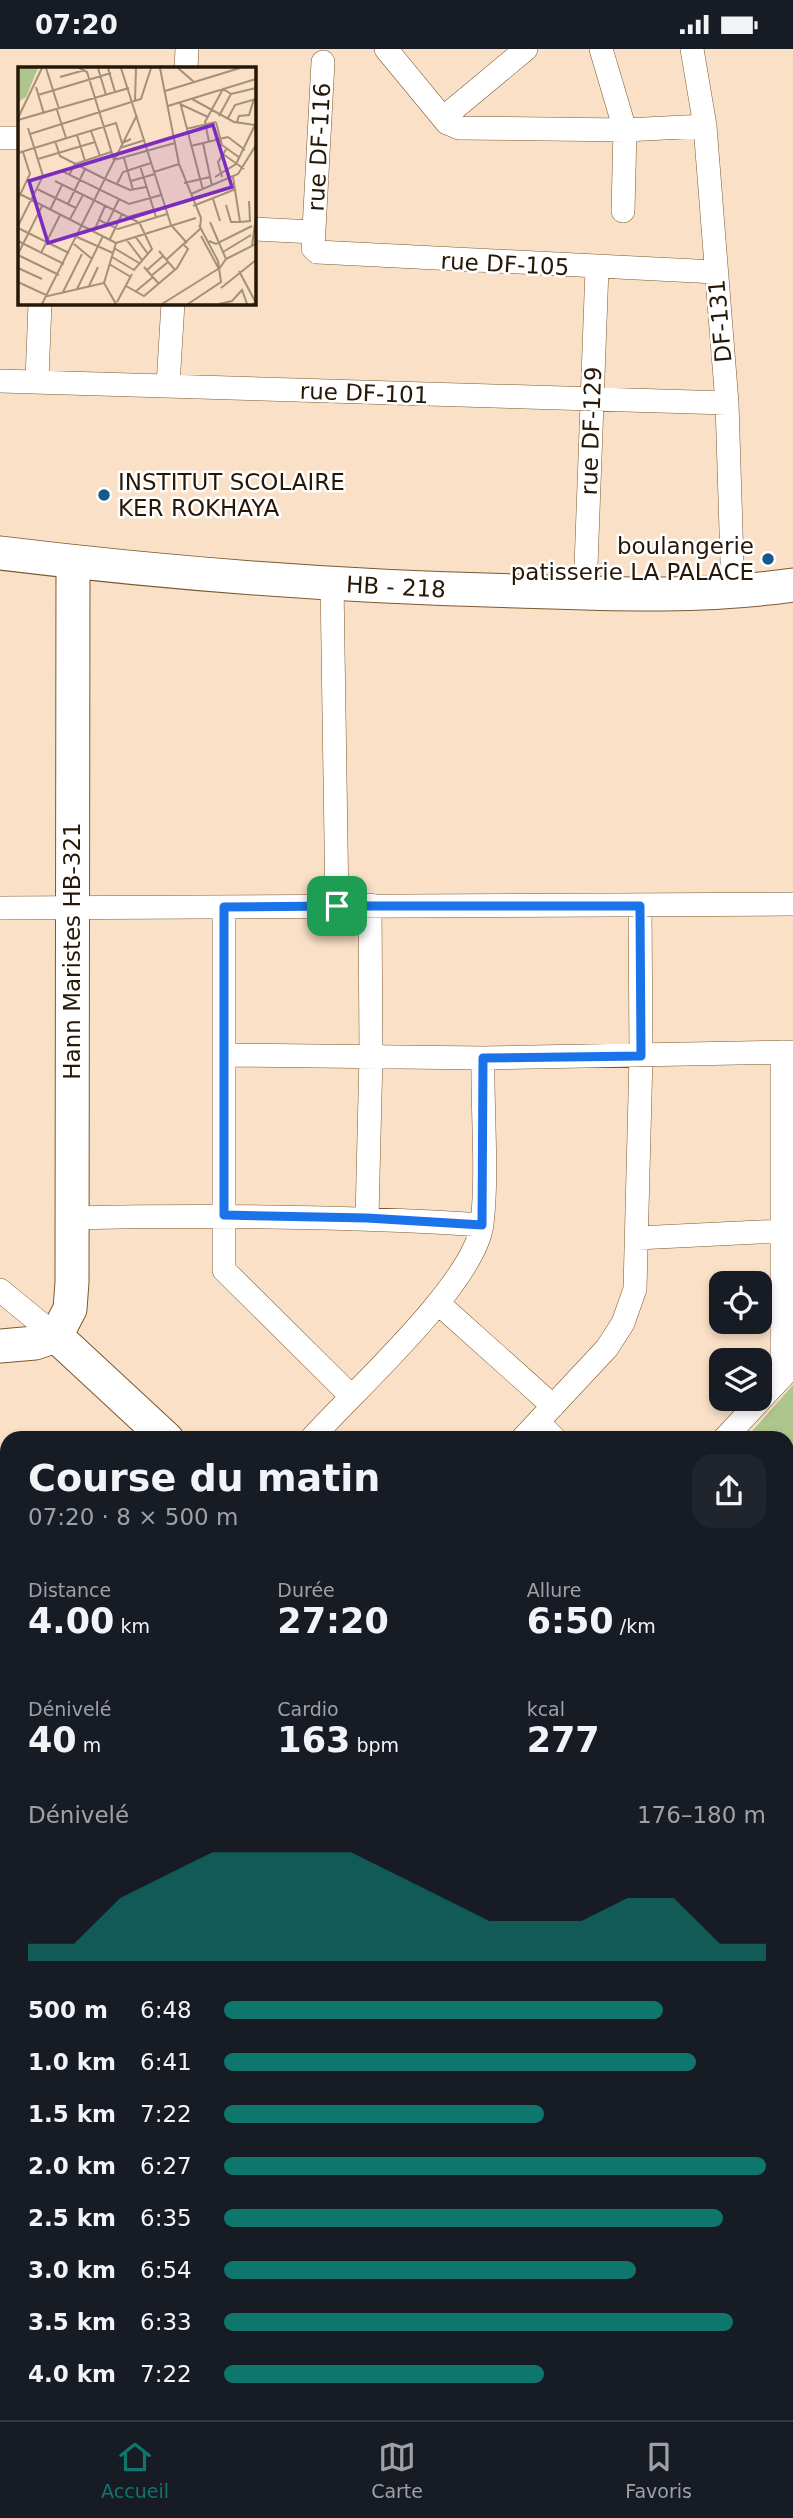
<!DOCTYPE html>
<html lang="fr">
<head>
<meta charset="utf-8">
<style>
  body { margin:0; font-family:"DejaVu Sans",sans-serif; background:#20242c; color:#f1f3f6; height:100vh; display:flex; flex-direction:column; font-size:26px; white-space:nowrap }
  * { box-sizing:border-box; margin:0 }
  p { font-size:23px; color:#9ea1a6 }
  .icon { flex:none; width:38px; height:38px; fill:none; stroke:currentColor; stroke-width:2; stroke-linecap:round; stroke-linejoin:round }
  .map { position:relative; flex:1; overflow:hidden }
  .side { position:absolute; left:0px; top:1382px; width:794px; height:989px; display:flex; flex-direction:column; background:#171b24; border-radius:21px 21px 0 0; box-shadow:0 4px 10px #0003 }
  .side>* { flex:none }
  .controls { position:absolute; left:709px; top:1222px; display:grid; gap:14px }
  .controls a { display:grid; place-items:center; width:63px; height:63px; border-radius:14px; background:#171b24; box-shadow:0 4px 10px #0003; font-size:35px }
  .pin { position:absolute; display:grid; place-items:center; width:60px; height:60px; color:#fff; margin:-30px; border-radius:14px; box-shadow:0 4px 10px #0006 }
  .round { display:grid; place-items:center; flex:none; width:74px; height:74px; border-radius:21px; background:#20242c }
  .headline { display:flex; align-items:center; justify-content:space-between; height:119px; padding:0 28px }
  h1 { font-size:38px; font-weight:800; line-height:52px }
  .figures { display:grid; grid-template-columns:repeat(3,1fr); gap:10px; height:119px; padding:7px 28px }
  .figures div { display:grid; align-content:center }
  .figures b { font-size:35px; font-weight:800 }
  .figures small { font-size:19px; font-weight:400 }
  .figures p { font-size:19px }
  .chart { height:196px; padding:14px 28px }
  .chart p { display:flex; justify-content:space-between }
  .chart svg { width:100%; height:126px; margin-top:7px; fill:#0f766e; opacity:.7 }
  ul { padding:0 28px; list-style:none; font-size:23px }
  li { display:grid; grid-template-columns:112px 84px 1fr; align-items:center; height:52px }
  li i { height:18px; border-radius:9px; background:#0f766e }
  .status { display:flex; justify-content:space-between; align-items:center; height:49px; padding:0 35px; background:#171b24; direction:ltr }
  .status svg { height:19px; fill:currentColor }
  .tab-bar { display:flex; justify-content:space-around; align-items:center; height:98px; border-top:2px solid #363941; background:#171b24; font-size:19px; color:#9ea1a6 }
  .tab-bar a { display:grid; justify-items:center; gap:4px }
  .tab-bar .active { color:#0f766e }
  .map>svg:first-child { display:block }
</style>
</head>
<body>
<div class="status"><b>07:20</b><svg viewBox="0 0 49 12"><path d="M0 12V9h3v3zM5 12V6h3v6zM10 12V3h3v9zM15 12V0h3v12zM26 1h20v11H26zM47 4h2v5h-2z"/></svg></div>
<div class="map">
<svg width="793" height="2371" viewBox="0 0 793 2371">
  <rect width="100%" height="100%" fill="#fae0c6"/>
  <!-- green -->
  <path fill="#aec68d" d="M793,1336V1441L788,1436V1390H745Z"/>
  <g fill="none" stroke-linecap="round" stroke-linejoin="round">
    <!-- street casing -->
    <g stroke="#7d582f" stroke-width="24">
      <path id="street" d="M386,0L447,74L459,79L625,81L705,77
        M601,0L625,81L623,162
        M692,0L705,77L727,354L733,545
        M323,13L313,199L317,203L716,223
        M186,19L187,0
        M443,69L526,0
        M0,89H19
        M254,180L314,183
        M37,331L40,254
        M0,332L727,354
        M168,336L173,254
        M332,534L337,857
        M585,544L597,219
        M224,858V1221L350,1346
        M0,859L793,855
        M782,1003V1328
        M224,1006L483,1009L793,1003
        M72,1169C209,1166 345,1167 482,1176
        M367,1169L371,1006L370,856
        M637,1189L781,1182
        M0,1241L56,1287
        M438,1254L553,1357
        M538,1373L555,1390
        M311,1390C354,1342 475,1234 482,1175C488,1125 482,1060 483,1009
        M522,1390L607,1299L623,1274L635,1240L641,1007L640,857
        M724,1390L791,1318
        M788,1451L793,1456
        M0,1454L7,1461
        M788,1594L793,1588
        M0,1719L7,1712
        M788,1755L793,1760
        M0,1805L7,1812
        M0,1941L7,1932
        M0,2052H7
        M0,2198L7,2204
        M176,2364L183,2371
        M403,2364L410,2371
        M577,2364L584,2371
        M759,2364L766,2371
        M265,2371L271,2364
        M470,2371L476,2364
        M783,2371L793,2361"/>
    </g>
    <!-- secondary casing -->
    <g stroke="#7d582f" stroke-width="35">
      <path id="secondary" d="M0,504C172,525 345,538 518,542C610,545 702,549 793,536
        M56,1287L167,1390
        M0,1297L35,1294L56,1287L70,1260L72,1233L73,513
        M788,1814L793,1808
        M788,1962L793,1967"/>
    </g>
    <!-- street -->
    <use href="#street" stroke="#fff" stroke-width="23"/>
    <!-- secondary -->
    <use href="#secondary" stroke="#fff" stroke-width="33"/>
  </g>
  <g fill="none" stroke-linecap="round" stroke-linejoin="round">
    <!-- route casing -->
    <g stroke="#fff" stroke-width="14">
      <path id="route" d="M337,857H640L641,1007L483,1009L482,1176L367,1169L224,1166V858Z"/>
    </g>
    <!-- route -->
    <use href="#route" stroke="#1a73e8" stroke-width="9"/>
  </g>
  <!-- markers -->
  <g fill="#155a8f" stroke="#fff" stroke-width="2.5">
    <circle cx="104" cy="446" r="7"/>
    <circle cx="768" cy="510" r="7"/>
  </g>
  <g text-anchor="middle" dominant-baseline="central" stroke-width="5" stroke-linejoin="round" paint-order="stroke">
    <!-- street labels -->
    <g font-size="23" fill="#261706" stroke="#fff">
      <text transform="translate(319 98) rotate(-87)">rue DF-116</text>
      <text transform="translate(505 215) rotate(3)">rue DF-105</text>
      <text transform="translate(720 272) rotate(-95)">DF-131</text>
      <text transform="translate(364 344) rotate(2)">rue DF-101</text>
      <text transform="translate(591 382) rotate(-88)">rue DF-129</text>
      <text transform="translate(396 538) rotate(3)">HB - 218</text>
      <text transform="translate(72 902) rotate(-90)">Hann Maristes HB-321</text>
    </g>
    <!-- poi labels -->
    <g font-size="23" fill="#261706" stroke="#fff" text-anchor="start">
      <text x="118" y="433">INSTITUT SCOLAIRE<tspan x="118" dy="26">KER ROKHAYA</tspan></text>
      <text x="754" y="497" text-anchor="end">boulangerie<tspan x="754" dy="26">patisserie LA PALACE</tspan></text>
    </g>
  </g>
  <!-- overview -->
  <g transform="translate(18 18)">
    <rect width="238" height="238" fill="#fae0c6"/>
    <path d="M0,1H20L8,30L0,35Z" fill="#aec68d"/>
    <path fill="none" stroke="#a59079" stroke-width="2" d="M28,1L41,42M61,1L69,5L96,93M80,1L88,28M90,1L97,25M103,1L153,158L169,176M142,1L161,97L183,151L182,161M160,1L176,15M42,10L67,3M18,20L26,47M147,24L222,1M213,27L238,21M20,28L93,6M174,32L216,55L237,58M117,34L118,1M162,35L185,123M162,37L190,50M150,39L238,12M39,43L48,71M201,49L213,27M0,51L24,1M210,51L217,38L238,32M0,53L111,21M198,55L204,78L222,91M219,55L221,49L231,48L236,32M168,62L198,55M73,64L82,89M12,67L123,32L133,1M59,68L67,94M210,70L227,83M37,74L42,89L87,112L112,123L128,120M191,75L187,55L205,22L213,27M185,76L194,119M173,79L210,70M102,81L127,73M0,86L98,56L104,76L113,72M205,87L226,102M106,91L115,123M20,92L77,75M96,93L157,76M122,99L138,150M136,105L161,97M51,108L57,97L93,85M25,109L44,104L111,137L143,128M197,110L218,97L238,56M204,110L200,95L209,81M37,114L120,155M113,114L137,107M166,116L192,110M99,117L105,105L133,96M19,122L58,141M0,126L98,176M173,127L220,107L238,78M0,132L12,107L5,85M195,132L202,154M50,137L67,102M208,138L213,155H222L215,110M175,139L218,122M32,143L44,118M110,150L135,143M52,152L65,128M81,153L100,162L149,147M222,155L232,154L231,134M89,157L101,132M0,159L25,109L10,61M0,161L51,186M76,164L87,139M117,169L130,187M183,169L201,202L208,192L192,155M59,170L95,186M92,172L104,147M108,172L124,193M0,174L46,197M191,174L198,177L234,159M98,176L178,151M56,177L74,192M234,179L238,149M96,181L121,196M141,184L157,203M205,185L233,168M23,186L42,148M0,187L24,139M0,188L41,208M94,190L116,203L134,182L121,155M208,192L238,177M148,193L182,162M91,197L113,210M126,200L141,217M0,201L24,212M129,203L145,189M221,204L238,236L234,237M133,209L150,195M0,215L30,229L86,216M71,219L80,200M108,219L126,229L159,201L170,182L166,178M203,221L238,193M59,222L85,169M45,225L64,187M117,225L135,210M99,235L114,207M24,237L119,48M98,237L86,216L98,176M144,237L200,202M170,237L203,215L200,194L181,158M201,237L214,234L224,223L229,237"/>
    <path fill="#7b2cbf" fill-opacity="0.15" stroke="#7b2cbf" stroke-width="3.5" d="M195,58L214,120L30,176L11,114Z"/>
    <rect width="238" height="238" fill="none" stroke="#261706" stroke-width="3.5"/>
  </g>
</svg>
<div class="controls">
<a><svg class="icon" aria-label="locate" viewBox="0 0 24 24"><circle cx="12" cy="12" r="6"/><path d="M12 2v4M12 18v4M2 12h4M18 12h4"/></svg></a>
<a><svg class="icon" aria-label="layers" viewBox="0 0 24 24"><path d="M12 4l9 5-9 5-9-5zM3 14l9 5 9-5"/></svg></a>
</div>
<div class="pin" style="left:337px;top:857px;background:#1e9e55"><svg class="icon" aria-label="arrive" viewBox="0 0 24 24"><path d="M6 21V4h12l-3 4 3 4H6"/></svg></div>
<section class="side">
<div class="headline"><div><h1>Course du matin</h1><p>07:20 · 8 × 500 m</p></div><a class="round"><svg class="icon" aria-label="share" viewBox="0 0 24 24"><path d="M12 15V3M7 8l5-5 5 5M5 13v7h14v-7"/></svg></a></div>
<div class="figures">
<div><p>Distance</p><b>4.00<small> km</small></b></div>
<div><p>Durée</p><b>27:20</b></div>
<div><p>Allure</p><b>6:50<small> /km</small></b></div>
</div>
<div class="figures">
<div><p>Dénivelé</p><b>40<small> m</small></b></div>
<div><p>Cardio</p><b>163<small> bpm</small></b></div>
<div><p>kcal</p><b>277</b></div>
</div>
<div class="chart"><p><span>Dénivelé</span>176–180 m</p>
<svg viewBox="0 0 160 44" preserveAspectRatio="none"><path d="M0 44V38L10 38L20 22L30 14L40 6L50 6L60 6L70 6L80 14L90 22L100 30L110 30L120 30L130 22L140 22L150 38L160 38V44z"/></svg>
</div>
<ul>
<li><b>500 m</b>6:48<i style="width:81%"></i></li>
<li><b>1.0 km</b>6:41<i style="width:87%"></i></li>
<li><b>1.5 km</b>7:22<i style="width:59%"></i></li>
<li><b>2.0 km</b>6:27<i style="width:100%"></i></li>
<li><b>2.5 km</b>6:35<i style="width:92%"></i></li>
<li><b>3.0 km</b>6:54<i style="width:76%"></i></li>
<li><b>3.5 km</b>6:33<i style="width:94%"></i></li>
<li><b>4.0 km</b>7:22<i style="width:59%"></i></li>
</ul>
</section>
</div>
<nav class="tab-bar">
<a class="active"><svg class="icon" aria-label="home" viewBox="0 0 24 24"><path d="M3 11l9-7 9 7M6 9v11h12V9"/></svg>Accueil</a>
<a><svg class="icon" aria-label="map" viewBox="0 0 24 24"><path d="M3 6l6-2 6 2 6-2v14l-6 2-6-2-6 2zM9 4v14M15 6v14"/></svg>Carte</a>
<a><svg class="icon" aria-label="saved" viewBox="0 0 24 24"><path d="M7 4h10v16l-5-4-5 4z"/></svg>Favoris</a>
</nav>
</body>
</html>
